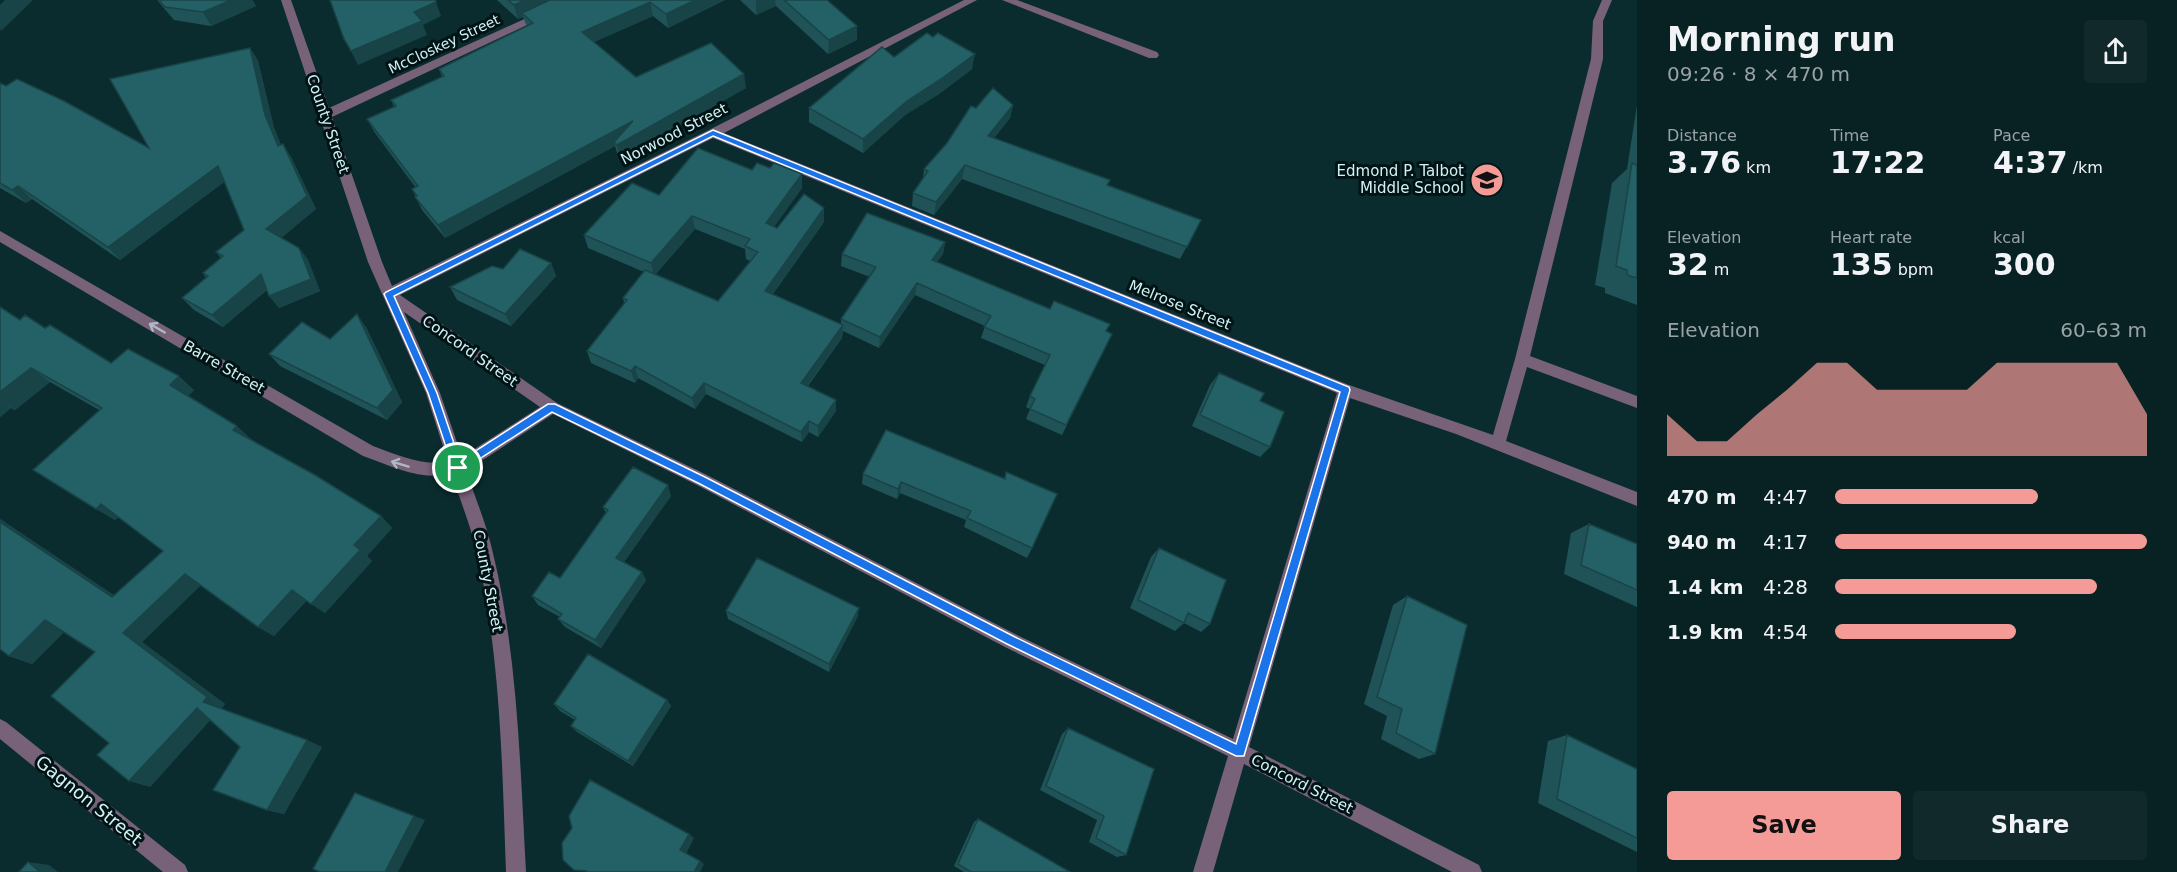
<!DOCTYPE html>
<html lang="en">
<head>
<meta charset="utf-8">
<style>
  body { margin:0; font-family:"DejaVu Sans",sans-serif; background:#11292a; color:#f1f3f6; height:100vh; display:flex; flex-direction:column; font-size:22px; white-space:nowrap }
  * { box-sizing:border-box; margin:0 }
  p { font-size:20px; color:#98a3a5 }
  .icon { flex:none; width:33px; height:33px; fill:none; stroke:currentColor; stroke-width:2; stroke-linecap:round; stroke-linejoin:round }
  .map { position:relative; flex:1; overflow:hidden }
  .sheet { display:flex; flex-direction:column; background:#082122; width:540px }
  .sheet>* { flex:none }
  .pin { position:absolute; display:grid; place-items:center; width:51px; height:51px; color:#fff; margin:-26px; border:3px solid #fff; border-radius:50%; box-shadow:0 2px 6px #0007 }
  .round { display:grid; place-items:center; flex:none; width:63px; height:63px; border-radius:6px; background:#11292a }
  .overview { display:flex; align-items:center; justify-content:space-between; height:102px; padding:0 30px }
  h1 { font-size:33px; font-weight:800; line-height:45px }
  .stats { display:grid; grid-template-columns:repeat(3,1fr); gap:9px; height:102px; padding:6px 30px }
  .stats div { display:grid; align-content:center }
  .stats b { font-size:30px; font-weight:800 }
  .stats small { font-size:16px; font-weight:400 }
  .stats p { font-size:16px }
  .chart { height:168px; padding:12px 30px }
  .chart p { display:flex; justify-content:space-between }
  .chart svg { width:100%; height:108px; margin-top:6px; fill:#f59b97; opacity:.7 }
  .cta { display:flex; gap:12px; margin-top:auto; padding:12px 30px }
  .cta a { flex:1; height:69px; border-radius:6px; background:#f59b97; color:#111; font-size:24px; font-weight:800; line-height:69px; text-align:center }
  .cta a+a { background:#11292a; color:#f1f3f6 }
  ul { padding:0 30px; list-style:none; font-size:20px }
  li { display:grid; grid-template-columns:96px 72px 1fr; align-items:center; height:45px }
  li i { height:15px; border-radius:8px; background:#f59b97 }
  main { display:flex; flex:1; min-height:0 }
  .map>svg:first-child { display:block }
</style>
</head>
<body>
<main>
<div class="map">
<svg width="1637" height="872" viewBox="0 0 1637 872">
  <rect width="100%" height="100%" fill="#0b2c2e"/>
  <g fill="none" stroke-linecap="round" stroke-linejoin="round">
    <!-- minor -->
    <path fill="#78627a" fill-rule="evenodd" d="M281,0H291L329,108L566,0H580L332,117L382,262L392,286L709,130L964,0H977L724,133L1349,385L1493,435L1515,359L1591,59L1593,21L1602,0H1612L1603,21V59L1530,356L1637,396V408L1527,367L1506,441L1637,492V506L1456,434L1350,398L1249,747L1479,865L1482,872H1452L1244,764L1213,872H1193L1228,756L1005,647L697,485L553,414L466,471C475,497 486,523 492,549C518,654 520,765 526,872H506C502,765 501,655 476,549C470,524 460,500 452,475C418,480 394,467 363,456L0,242V231L373,446C398,455 421,466 448,462L426,393L368,262ZM713,138L1337,393L1233,739L1017,635L707,475L557,403L400,295ZM404,312L540,407L462,457L440,393Z
      M1002,0H1017L1157,52L1159,55L1157,58H1149Z
      M0,719L6,722L185,865L188,872H163L0,739Z"/>
  </g>
  <!-- wall -->
  <path fill="#1f5358" fill-rule="evenodd" d="M157,0H252L256,6L211,26L174,20Z
    M497,0H725L668,28L653,16L594,42L636,77L746,88L620,159L618,156L615,146L445,238L422,210L412,189L416,188L375,133L367,119L394,107L391,100L442,77L439,69L527,27L523,17L518,19Z
    M740,0H827L857,26V40L828,54L776,6L756,15Z
    M250,48L258,61L274,128L281,145L291,157L316,209L281,238L299,248L308,260L320,291L279,308L267,290L223,327L194,310L182,298L206,278L203,273L221,258L216,252L244,230L224,182L120,260L32,199L26,203L0,188V83L149,148Z
    M894,57L972,69L939,94L905,115L863,153L809,122V108Z
    M1013,105L1010,118L994,138L1108,185L1201,220L1180,259L962,179L934,215L912,206L913,193L923,178L924,169L976,108Z
    M1637,105V305L1605,293V288L1595,285L1612,183L1627,169Z
    M752,170L802,188L774,227L777,228L824,208V222L773,294L841,325V319L870,277L841,266L842,254L945,242L943,254L937,262L1112,334L1062,435L1026,419L1030,409L1026,407L1030,396L1045,365L981,338L985,326L915,295L879,348L843,331L842,338L808,386L836,400V411L818,437L809,432L802,442L706,394L695,409L638,378L635,383L591,363L587,351L624,303L623,298L644,272L588,248L584,235L659,195ZM695,229L745,249L746,259L750,261L718,301L655,275Z
    M551,263L556,276L511,326L457,300L450,287L503,269Z
    M0,307L20,320L45,328L111,363L194,390L188,396L251,439L381,516L392,528L367,556L372,561L325,613L307,600L274,636L258,627L201,585L142,642L225,704L221,709L322,747L284,814L267,810L240,747L210,720L150,787L109,743L95,652L64,632L32,664L9,656L0,519L114,596L163,551L118,517L115,520L33,470L99,410L50,382L15,410L11,408L0,417Z
    M366,327L402,402L387,420L280,366L269,354L330,339Z
    M1219,373L1260,401L1270,447L1260,457L1192,426L1210,385Z
    M1006,472L1032,548L1027,558L964,527L966,520L900,493L897,499L862,484L863,474L1004,478Z
    M671,496L624,562L646,580L601,648L565,627L558,619L560,617L538,605L532,596L560,578L606,513L603,507Z
    M1589,524L1637,544V607L1564,574L1571,533Z
    M1159,548L1210,624L1201,632L1184,623L1175,631L1130,608L1151,557Z
    M1407,596L1435,754L1419,759L1381,739L1387,716L1364,704L1393,605Z
    M726,611L858,616L829,672L728,619Z
    M667,700L671,706L633,766L577,732L571,726L575,720L560,711L554,704Z
    M1068,728L1126,855L1117,857L1089,842L1097,820L1040,790L1062,734Z
    M1567,735L1637,769V852L1538,803L1548,741Z
    M978,819L1070,872H964L954,866L974,822Z"/>
  <!-- shaded-wall -->
  <path fill="#194447" d="M5,0H33L1,31L0,29V5Z
    M231,0H252L256,6L211,26L203,12Z
    M525,0H561L522,13L523,17L518,19L514,5Z
    M695,0H725L668,28L666,14Z
    M757,0H775L776,6L756,15V1Z
    M436,2L441,16L423,25L427,35L358,65L351,51L414,12Z
    M650,2L653,16L585,46L582,32Z
    M857,26V40L828,54L829,40Z
    M250,48L258,61L274,128L287,159L278,146L265,115Z
    M975,54L972,69L939,94L905,115L863,153V139L907,101Z
    M744,74L746,88L620,159L617,145L614,142L615,146L445,238L438,225L633,121Z
    M1013,105L1010,118L985,149L988,136Z
    M283,144L291,157L316,209L276,242L266,229Z
    M965,165L962,179L934,215L936,202Z
    M218,166L228,179L120,260L108,247Z
    M802,174V188L767,237L766,223Z
    M18,186L32,199L26,203L12,190Z
    M824,208V222L766,303L765,291Z
    M692,216L695,229L654,276L651,263Z
    M945,242L943,254L930,272L932,260Z
    M299,248L308,260L320,291L279,308L269,296Z
    M551,263L556,276L511,326L505,314Z
    M261,274L271,286L223,327L212,315Z
    M917,283L915,295L879,348L880,337Z
    M357,314L366,327L402,402L387,420L377,408Z
    M843,325L842,338L801,394V383Z
    M635,366L638,378L635,383L631,371Z
    M31,368L50,382L15,410L0,400V392Z
    M179,376L194,390L185,399L170,385Z
    M704,383L706,394L695,409L692,398Z
    M0,400L11,408L0,417Z
    M836,400V411L818,437V426Z
    M809,421V432L802,442L801,432Z
    M237,426L251,439L247,443L233,430Z
    M901,482L900,493L897,499L898,489Z
    M668,485L671,496L620,567L616,558Z
    M101,504L120,515L115,520L96,509Z
    M381,516L392,528L367,556L372,561L325,613L311,604L354,545Z
    M0,519L132,607L112,597L0,522Z
    M642,572L646,580L601,648L595,640Z
    M185,574L202,584L142,642L225,704L221,709L203,702L123,633Z
    M292,590L307,600L274,636L258,627Z
    M859,608L858,616L829,672V664Z
    M45,620L66,630L32,664L9,656Z
    M667,700L671,706L633,766L628,761Z
    M197,708L215,715L150,787L129,781Z
    M307,740L322,747L284,814L267,810Z
    M367,798L425,820L398,872H385Z
    M689,834L694,838L686,854L680,850Z
    M700,861L704,864L700,872H694Z
    M28,862L49,865L58,872H40Z"/>
  <!-- building -->
  <path fill="#246166" stroke="#194447" stroke-width="1.5" d="M159,0H231L203,12L165,7Z
    M330,0H435L436,2L414,12L422,21L351,51L344,39Z
    M508,0H525L514,5Z
    M550,0H695L666,14L650,2L582,32L636,77L711,43L744,74L617,145L614,142L633,121L438,225L415,197L417,196L412,189L418,186L367,119L396,106L391,100L444,76L439,69L533,23L522,13Z
    M784,0H827L857,26L829,40Z
    M927,33L933,37L938,33L975,54L941,79L907,101L863,139L809,108L882,47L894,57Z
    M250,48L265,115L278,146L283,144L307,196L266,229L299,248L311,279L269,296L261,274L212,315L182,298L208,276L203,273L223,256L216,252L244,230L218,166L108,247L18,186L12,190L0,183V83L6,86L17,79L64,101L149,148L110,79Z
    M993,88L1013,105L988,136L1110,180L1107,185L1201,220L1187,247L965,165L936,202L913,193L928,171L924,169L947,143L971,106L976,108Z
    M698,148L752,170L757,163L770,168L774,163L802,174L766,223L777,228L804,194L824,208L765,291L843,325L801,383L836,400L818,426L809,421L801,432L704,383L692,398L635,366L631,371L587,351L627,300L623,298L645,270L718,301L758,252L745,246L750,239L692,216L651,263L584,235L632,183L659,195Z
    M1632,163L1637,165V278L1627,275V270L1616,266Z
    M867,213L945,242L932,260L1050,309L1054,301L1110,324L1106,331L1112,334L1066,425L1030,409L1035,399L1030,396L1050,355L984,327L991,316L917,283L880,337L841,319L876,267L842,254Z
    M520,249L551,263L505,314L450,287L492,266L503,269Z
    M0,307L20,320L25,315L45,328L50,325L111,363L128,349L179,376L170,385L237,426L233,430L315,475L381,516L354,545L360,550L311,604L292,590L258,627L185,574L123,633L207,697L203,702L307,740L267,810L213,790L240,747L197,708L129,781L97,755L109,743L51,696L95,652L45,620L9,656L0,649V522L112,597L163,551L101,504L96,509L33,470L102,408L31,368L0,392Z
    M357,314L393,390L377,408L269,354L302,322L330,339Z
    M1219,373L1264,393L1260,401L1284,412L1270,447L1200,415Z
    M886,430L1005,479L1006,472L1057,494L1032,548L967,518L971,511L901,482L898,489L863,474Z
    M633,467L668,485L616,558L642,572L595,640L558,619L562,614L532,596L549,572L560,578L608,510L603,507Z
    M1589,524L1637,544V590L1581,565Z
    M1159,548L1226,580L1210,624L1188,613L1184,623L1138,600Z
    M757,558L859,608L829,664L726,611Z
    M1407,596L1467,625L1435,754L1396,733L1402,709L1377,697Z
    M588,654L667,700L628,761L571,726L576,718L554,704Z
    M1068,728L1154,769L1126,855L1096,838L1104,816L1046,786Z
    M1567,735L1637,769V838L1557,799Z
    M590,780L689,834L680,850L700,861L694,872H587V871L574,870L563,860L562,843L572,828L569,816Z
    M355,793L414,816L385,872H320L313,869Z
    M978,819L1070,872H971L958,864Z
    M28,862L40,872H19Z"/>
  <!-- one-way arrows -->
  <defs><path id="oneway-shaft" d="M-6 0H5M1.5-3L5.5 0L1.5 3" fill="none" stroke-width="1.6" stroke-linecap="round" stroke-linejoin="round" transform="scale(1.5)"/></defs>
  <g stroke="#afb8c3">
    <use href="#oneway-shaft" transform="translate(157 328) rotate(-150)"/>
    <use href="#oneway-shaft" transform="translate(400 464) rotate(-163)"/>
  </g>
  <!-- route -->
  <path fill="#1a73e8" stroke="#fff" stroke-width="1.5" fill-rule="evenodd" d="M713,130L1349,387L1350,390L1244,756H1236L1007,644L698,483L552,412L461,471H454L428,393L384,294L386,292ZM713,136L1340,392L1236,744L1015,637L705,477L555,404H548L460,461L437,393L394,296Z"/>
  <!-- icons -->
  <defs>
    <g id="school-disc" transform="scale(1.725)"><circle r="9.5" fill="#f59b97" stroke="#001315"/><path d="M0-5L7-2L0 1L-7-2ZM-4 1L0 2.5L4 1V4Q0 6-4 4Z" fill="#111"/></g>
  </defs>
  <g fill-rule="evenodd">
    <use href="#school-disc" x="1487" y="180"/>
  </g>
  <g text-anchor="middle" dominant-baseline="central" stroke-width="6" stroke-linejoin="round" paint-order="stroke">
    <!-- far-street labels -->
    <g font-size="14" fill="#d3f1f3" stroke="#001315">
      <text transform="translate(444 44) rotate(-25)">McCloskey Street</text>
    </g>
    <!-- street labels -->
    <g font-size="15" fill="#d3f1f3" stroke="#001315">
      <text transform="translate(328 124) rotate(71)">County Street</text>
      <text transform="translate(674 134) rotate(-27)">Norwood Street</text>
      <text transform="translate(1180 305) rotate(22)">Melrose Street</text>
      <text transform="translate(470 351) rotate(35)">Concord Street</text>
      <text transform="translate(224 367) rotate(30)">Barre Street</text>
      <text transform="translate(488 581) rotate(79)">County Street</text>
      <text transform="translate(1302 784) rotate(27)">Concord Street</text>
    </g>
    <!-- poi labels -->
    <g font-size="15" fill="#d3f1f3" stroke="#001315" text-anchor="end">
      <text x="1464" y="171">Edmond P. Talbot<tspan x="1464" dy="17">Middle School</tspan></text>
    </g>
    <!-- near-street labels -->
    <g font-size="18" fill="#d3f1f3" stroke="#001315">
      <text transform="translate(89 800) rotate(39)">Gagnon Street</text>
    </g>
  </g>
</svg>
<div class="pin" style="left:458px;top:468px;background:#1e9e55"><svg class="icon" aria-label="arrive" viewBox="0 0 24 24"><path d="M6 21V4h12l-3 4 3 4H6"/></svg></div>
</div>
<section class="sheet">
<div class="overview"><div><h1>Morning run</h1><p>09:26 · 8 × 470 m</p></div><a class="round"><svg class="icon" aria-label="share" viewBox="0 0 24 24"><path d="M12 15V3M7 8l5-5 5 5M5 13v7h14v-7"/></svg></a></div>
<div class="stats">
<div><p>Distance</p><b>3.76<small> km</small></b></div>
<div><p>Time</p><b>17:22</b></div>
<div><p>Pace</p><b>4:37<small> /km</small></b></div>
</div>
<div class="stats">
<div><p>Elevation</p><b>32<small> m</small></b></div>
<div><p>Heart rate</p><b>135<small> bpm</small></b></div>
<div><p>kcal</p><b>300</b></div>
</div>
<div class="chart"><p><span>Elevation</span>60–63 m</p>
<svg viewBox="0 0 160 44" preserveAspectRatio="none"><path d="M0 44V27L10 38L20 38L30 27L40 17L50 6L60 6L70 17L80 17L90 17L100 17L110 6L120 6L130 6L140 6L150 6L160 27V44z"/></svg>
</div>
<ul>
<li><b>470 m</b>4:47<i style="width:65%"></i></li>
<li><b>940 m</b>4:17<i style="width:100%"></i></li>
<li><b>1.4 km</b>4:28<i style="width:84%"></i></li>
<li><b>1.9 km</b>4:54<i style="width:58%"></i></li>
</ul>
<div class="cta"><a>Save</a><a>Share</a></div>
</section>
</main>
</body>
</html>
